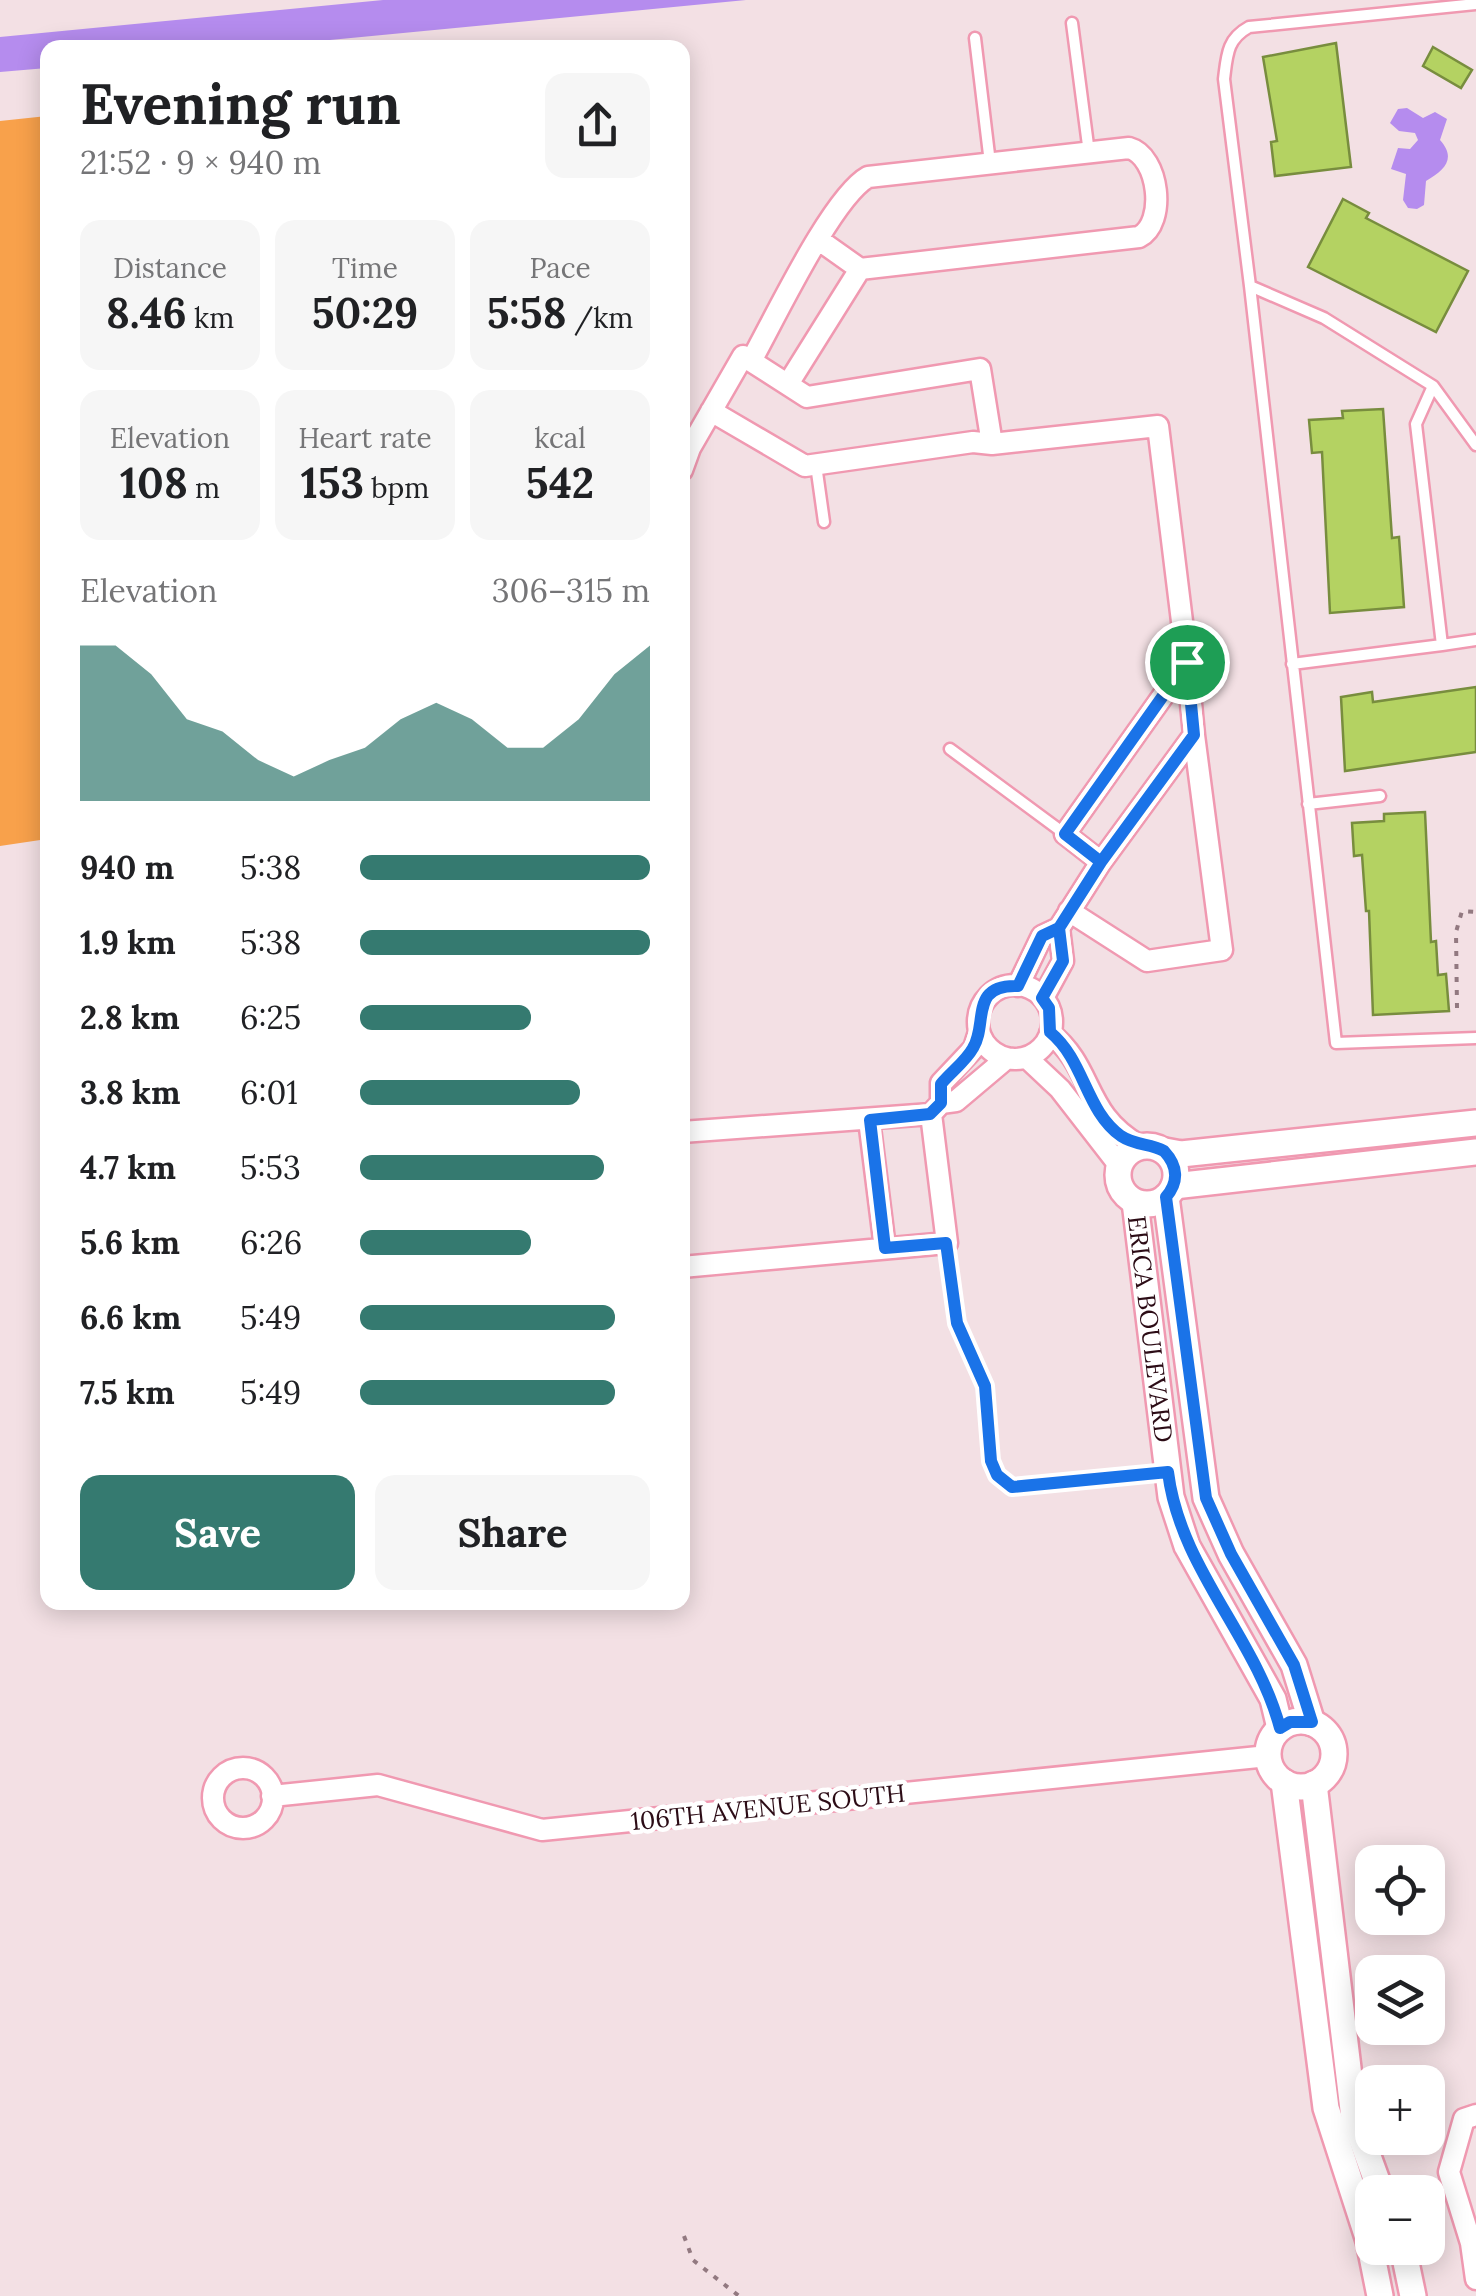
<!DOCTYPE html>
<html lang="en">
<head>
<meta charset="utf-8">
<style>
  body { margin:0; font-family:Lora,serif; background:#f6f6f6; color:#202124; height:100vh; display:flex; flex-direction:column; font-size:38px; white-space:nowrap }
  * { box-sizing:border-box; margin:0 }
  p { font-size:32px; color:#757577 }
  .icon { flex:none; width:55px; height:55px; fill:none; stroke:currentColor; stroke-width:2; stroke-linecap:round; stroke-linejoin:round }
  .map { position:relative; flex:1; overflow:hidden }
  .panel { position:absolute; left:40px; top:40px; width:650px; height:1570px; display:flex; flex-direction:column; background:#fff; border-radius:20px; box-shadow:0 5px 25px #0003 }
  .panel>* { flex:none }
  .tools { position:absolute; left:1355px; top:1845px; display:grid; gap:20px }
  .tools a { display:grid; place-items:center; width:90px; height:90px; border-radius:20px; background:#fff; box-shadow:0 5px 25px #0003; font-size:50px }
  .pin { position:absolute; display:grid; place-items:center; width:85px; height:85px; color:#fff; margin:-42px; border:5px solid #fff; border-radius:50%; box-shadow:0 2px 10px #0007 }
  .round { display:grid; place-items:center; flex:none; width:105px; height:105px; border-radius:20px; background:#f6f6f6 }
  .headline { display:flex; align-items:center; justify-content:space-between; height:170px; padding:0 40px }
  h1 { font-size:55px; font-weight:700; line-height:75px }
  .figures { display:grid; grid-template-columns:repeat(3,1fr); gap:15px; height:170px; padding:10px 40px }
  .figures div { display:grid; align-content:center; border-radius:20px; background:#f6f6f6; text-align:center }
  .figures b { font-size:42px; font-weight:700 }
  .figures small { font-size:28px; font-weight:400 }
  .figures p { font-size:28px }
  .chart { height:280px; padding:20px 40px }
  .chart p { display:flex; justify-content:space-between }
  .chart svg { width:100%; height:180px; margin-top:10px; fill:#357a70; opacity:.7 }
  .button { display:flex; gap:20px; margin-top:auto; padding:20px 40px }
  .button a { flex:1; height:115px; border-radius:20px; background:#357a70; color:#fff; font-size:40px; font-weight:700; line-height:115px; text-align:center }
  .button a+a { background:#f6f6f6; color:#202124 }
  ul { padding:0 40px; list-style:none; font-size:32px }
  li { display:grid; grid-template-columns:160px 120px 1fr; align-items:center; height:75px }
  li i { height:25px; border-radius:12px; background:#357a70 }
  .map>svg:first-child { display:block }
</style>
</head>
<body>
<div class="map">
<svg width="1476" height="2296" viewBox="0 0 1476 2296">
  <rect width="100%" height="100%" fill="#f3e0e4"/>
  <!-- forest -->
  <path fill="#f8a14b" d="M47,116V839L0,846V121Z"/>
  <!-- water -->
  <path fill="#b58cee" d="M383,0H746L257,47L48,48L47,68L0,72V37Z
    M1407,108L1423,118L1435,112L1447,119L1440,140C1457,159 1444,170 1426,181L1424,205L1417,209L1408,208L1403,200L1406,174L1391,169L1398,148L1410,149L1418,140L1415,133L1399,131L1390,123L1398,109Z"/>
  <!-- building -->
  <path fill="#b4d262" stroke="#788d3e" stroke-width="2.5" d="M1336,43L1351,167L1275,176L1271,142L1277,141L1263,57Z
    M1433,47L1472,70L1461,88L1423,66Z
    M1343,199L1369,213L1366,218L1468,271L1436,332L1308,267Z
    M1383,409L1392,538L1399,537L1404,607L1330,613L1322,452L1312,453L1309,420L1343,418L1342,411Z
    M1476,687V752L1345,771L1341,697L1372,692L1373,702Z
    M1425,812L1431,942L1436,941L1438,975L1446,974L1449,1011L1373,1015L1369,911H1366L1362,855L1354,856L1352,823L1384,821V814Z"/>
  <g fill="none" stroke-linecap="round" stroke-linejoin="round">
    <!-- service casing -->
    <g stroke="#f099b1" stroke-width="15">
      <path id="service" d="M1476,4L1249,27C1227,39 1227,55 1224,79L1250,286L1324,318L1433,386L1476,445
        M1072,23L1089,153
        M975,38L990,163
        M1250,286L1336,1043L1476,1038
        M816,465L824,522
        M1442,645L1476,640
        M1292,664L1442,645L1416,424L1433,386
        M950,749L1065,834
        M1308,804L1380,796
        M947,1244L957,1323L985,1386L991,1461L997,1475L1012,1487L1165,1473"/>
    </g>
    <!-- minor casing -->
    <g stroke="#f099b1" stroke-width="25">
      <path id="minor" d="M819,240L860,269
        M751,361C774,320 832,197 868,177L1129,148C1159,156 1167,223 1139,237L860,269L788,384
        M711,411L805,466L973,442L992,444
        M682,445L690,448L743,356L807,397L980,369L992,444L1158,426L1187,662
        M682,470L690,448
        M1069,911L1147,961L1222,950L1194,735
        M978 1022a37 37 0 1 1 74 0a37 37 0 1 1-74 0Z
        M1018,986L1042,936L1059,928L1101,862L1194,735L1187,662L1065,834L1101,862
        M1043,998L1063,961L1059,928
        M1050,1033C1095,1069 1082,1113 1140,1146
        M1027,1058L1060,1089L1119,1165
        M941,1103V1083L974,1048L979,1032
        M931,1114L941,1103L956,1101L1007,1058
        M869,1120L885,1248
        M682,1132L931,1114L947,1243L682,1267
        M213 1798a30 30 0 1 1 60 0a30 30 0 1 1-60 0Z
        M272,1796L378,1785L542,1830L1268,1756
        M1476,2115L1464,2119L1449,2172L1471,2243L1476,2279"/>
    </g>
    <!-- tertiary casing -->
    <g stroke="#f099b1" stroke-width="30">
      <g id="tertiary">
        <circle cx="1147" cy="1175" r="29"/>
        <path d="M1165,1151L1181,1154L1476,1123"/>
        <path d="M1174,1186L1476,1152"/>
        <path d="M1166,1197L1206,1498L1231,1554L1294,1665L1312,1723"/>
        <path id="s1" d="M1135,1202L1171,1497L1187,1546L1273,1699L1280,1728"/>
        <circle cx="1301" cy="1754" r="33"/>
        <path d="M1284,1782L1326,2108L1369,2241L1380,2296"/>
        <path d="M1314,1784L1354,2118L1381,2192"/>
        <path d="M1403,2248L1413,2296"/>
      </g>
    </g>
    <!-- path -->
    <path stroke="#927980" stroke-width="4" stroke-dasharray="5 8" stroke-linecap="butt" d="M1457,1008L1456,932L1462,911L1476,912
      M684,2236L693,2260L739,2296"/>
    <!-- service -->
    <use href="#service" stroke="#fff" stroke-width="10"/>
    <!-- minor -->
    <use href="#minor" stroke="#fff" stroke-width="20"/>
    <!-- tertiary -->
    <use href="#tertiary" stroke="#fff" stroke-width="25"/>
  </g>
  <g fill="none" stroke-linecap="round" stroke-linejoin="round">
    <!-- route casing -->
    <g stroke="#fff" stroke-width="20">
      <path id="route" d="M1187,662L1194,735L1101,862L1059,928L1042,936L1018,986C969,984 988,1024 973,1048C966,1061 951,1072 941,1084V1103L930,1114L870,1120L885,1248L946,1243L957,1323L985,1386L991,1461L997,1475L1012,1487L1168,1472C1180,1569 1256,1637 1280,1728L1290,1722H1312L1294,1665L1231,1554L1206,1498L1166,1197C1179,1182 1178,1166 1164,1151C1150,1143 1136,1146 1121,1136C1085,1110 1085,1061 1050,1032L1049,1008L1042,998L1063,961L1059,928L1101,862L1065,834L1187,662"/>
    </g>
    <!-- route -->
    <use href="#route" stroke="#1a73e8" stroke-width="12"/>
  </g>
  <g text-anchor="middle" dominant-baseline="central" stroke-width="9" stroke-linejoin="round" paint-order="stroke">
    <!-- street labels -->
    <g font-size="25" fill="#2c0c16" stroke="#fff">
      <text stroke="none"><textPath href="#s1" startOffset="128">ERICA BOULEVARD</textPath></text>
      <text transform="translate(768 1807) rotate(-6)">106TH AVENUE SOUTH</text>
    </g>
  </g>
</svg>
<div class="tools">
<a><svg class="icon" aria-label="locate" viewBox="0 0 24 24"><circle cx="12" cy="12" r="6"/><path d="M12 2v4M12 18v4M2 12h4M18 12h4"/></svg></a>
<a><svg class="icon" aria-label="layers" viewBox="0 0 24 24"><path d="M12 4l9 5-9 5-9-5zM3 14l9 5 9-5"/></svg></a>
<a>+</a>
<a>−</a>
</div>
<div class="pin" style="left:1187px;top:662px;background:#1e9e55"><svg class="icon" aria-label="arrive" viewBox="0 0 24 24"><path d="M6 21V4h12l-3 4 3 4H6"/></svg></div>
<section class="panel">
<div class="headline"><div><h1>Evening run</h1><p>21:52 · 9 × 940 m</p></div><a class="round"><svg class="icon" aria-label="share" viewBox="0 0 24 24"><path d="M12 15V3M7 8l5-5 5 5M5 13v7h14v-7"/></svg></a></div>
<div class="figures">
<div><p>Distance</p><b>8.46<small> km</small></b></div>
<div><p>Time</p><b>50:29</b></div>
<div><p>Pace</p><b>5:58<small> /km</small></b></div>
</div>
<div class="figures">
<div><p>Elevation</p><b>108<small> m</small></b></div>
<div><p>Heart rate</p><b>153<small> bpm</small></b></div>
<div><p>kcal</p><b>542</b></div>
</div>
<div class="chart"><p><span>Elevation</span>306–315 m</p>
<svg viewBox="0 0 160 44" preserveAspectRatio="none"><path d="M0 44V6L10 6L20 13L30 24L40 27L50 34L60 38L70 34L80 31L90 24L100 20L110 24L120 31L130 31L140 24L150 13L160 6V44z"/></svg>
</div>
<ul>
<li><b>940 m</b>5:38<i style="width:100%"></i></li>
<li><b>1.9 km</b>5:38<i style="width:100%"></i></li>
<li><b>2.8 km</b>6:25<i style="width:59%"></i></li>
<li><b>3.8 km</b>6:01<i style="width:76%"></i></li>
<li><b>4.7 km</b>5:53<i style="width:84%"></i></li>
<li><b>5.6 km</b>6:26<i style="width:59%"></i></li>
<li><b>6.6 km</b>5:49<i style="width:88%"></i></li>
<li><b>7.5 km</b>5:49<i style="width:88%"></i></li>
</ul>
<div class="button"><a>Save</a><a>Share</a></div>
</section>
</div>
</body>
</html>
